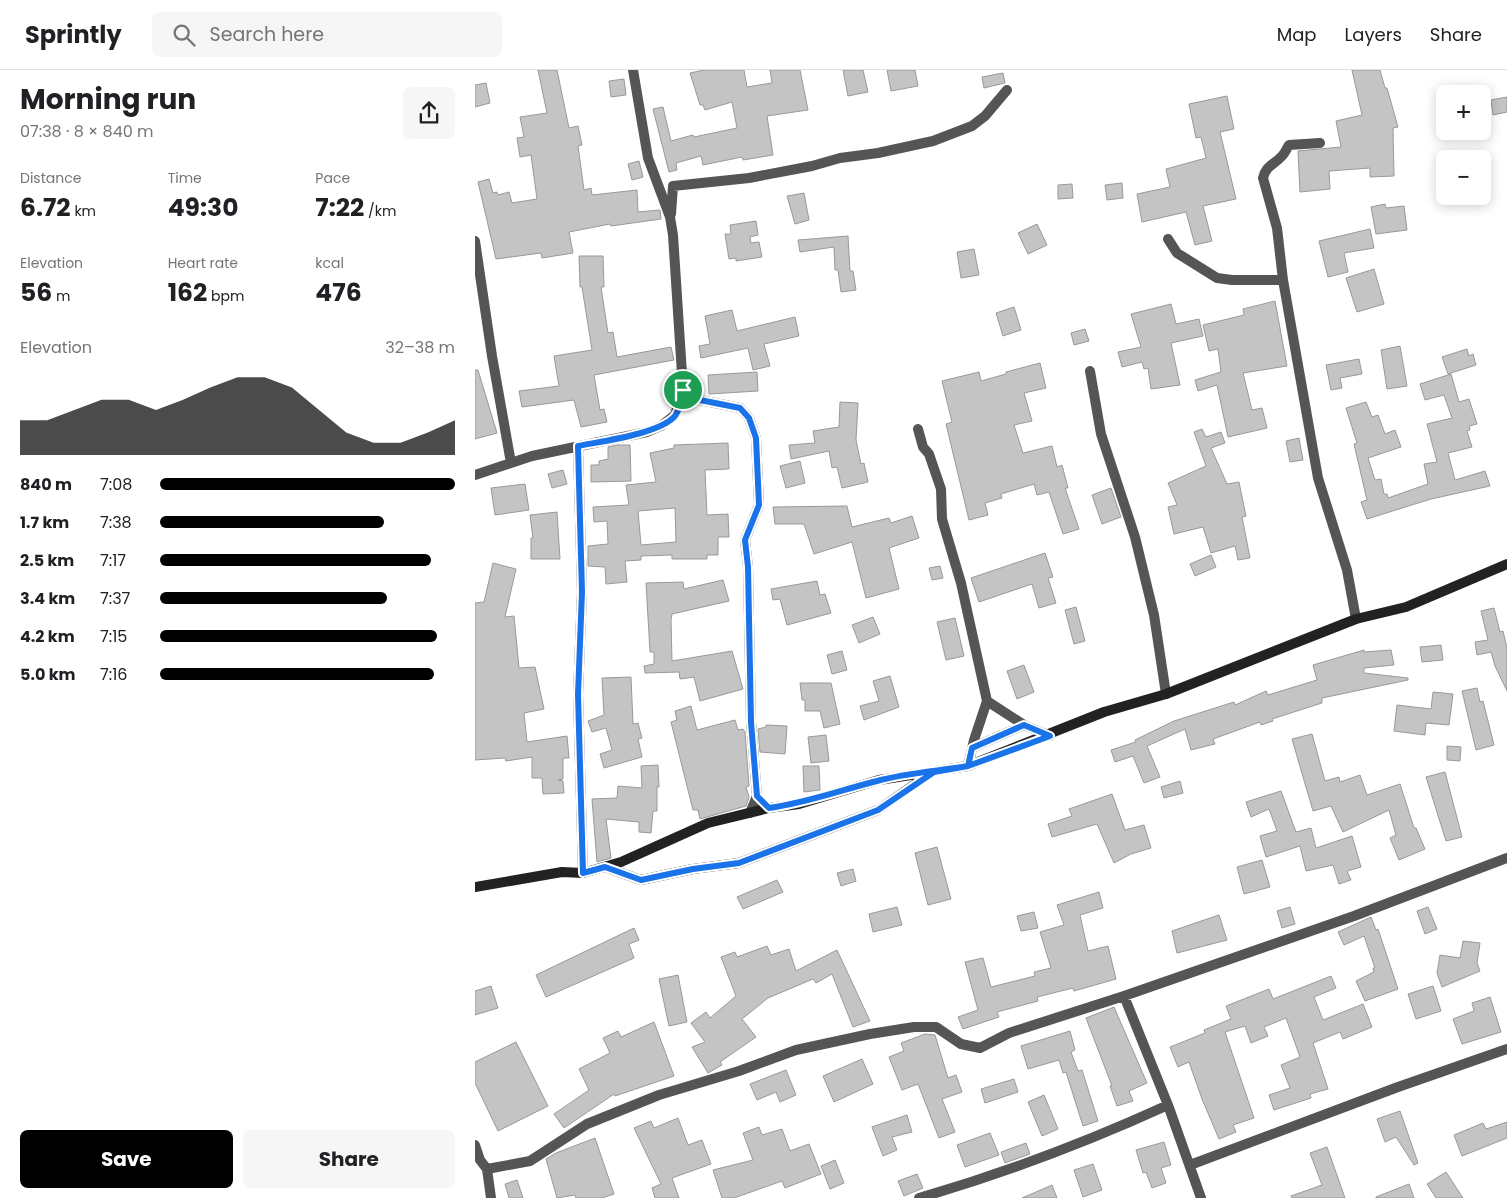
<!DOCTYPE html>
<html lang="en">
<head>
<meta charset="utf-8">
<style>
  body { margin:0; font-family:Poppins,sans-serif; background:#f6f6f6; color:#202124; height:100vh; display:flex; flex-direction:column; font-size:19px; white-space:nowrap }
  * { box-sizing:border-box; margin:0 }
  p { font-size:16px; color:#757577 }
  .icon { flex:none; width:28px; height:28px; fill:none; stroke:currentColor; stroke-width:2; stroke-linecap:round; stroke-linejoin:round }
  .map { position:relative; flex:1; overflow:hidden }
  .panel { display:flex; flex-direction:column; background:#fff; width:475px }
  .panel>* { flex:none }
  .buttons { position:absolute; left:961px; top:15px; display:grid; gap:10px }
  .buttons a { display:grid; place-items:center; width:55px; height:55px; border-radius:8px; background:#fff; box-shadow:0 2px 12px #0003; font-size:25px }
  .pin { position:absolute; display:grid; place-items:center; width:42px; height:42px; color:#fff; margin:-21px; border:2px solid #fff; border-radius:50%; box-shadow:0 1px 5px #0007 }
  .round { display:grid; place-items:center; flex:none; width:52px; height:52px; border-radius:8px; background:#f6f6f6 }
  .summary { display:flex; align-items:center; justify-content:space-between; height:85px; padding:0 20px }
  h1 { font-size:28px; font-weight:700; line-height:38px }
  .stats { display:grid; grid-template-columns:repeat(3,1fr); gap:8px; height:85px; padding:5px 20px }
  .stats div { display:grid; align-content:center }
  .stats b { font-size:25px; font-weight:700 }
  .stats small { font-size:14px; font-weight:400 }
  .stats p { font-size:14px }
  .chart { height:140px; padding:10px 20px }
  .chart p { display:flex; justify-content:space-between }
  .chart svg { width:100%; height:90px; margin-top:5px; fill:#000; opacity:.7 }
  .primary-button { display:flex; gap:10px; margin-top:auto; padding:10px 20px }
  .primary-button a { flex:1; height:58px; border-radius:8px; background:#000; color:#fff; font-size:20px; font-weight:700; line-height:58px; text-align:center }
  .primary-button a+a { background:#f6f6f6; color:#202124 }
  ul { padding:0 20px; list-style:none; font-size:16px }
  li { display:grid; grid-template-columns:80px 60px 1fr; align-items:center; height:38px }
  li i { height:12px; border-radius:6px; background:#000 }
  header { display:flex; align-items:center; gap:30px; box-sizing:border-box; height:70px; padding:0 25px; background:#fff; border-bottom:1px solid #e0e0e0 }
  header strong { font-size:24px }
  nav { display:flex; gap:28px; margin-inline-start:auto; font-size:18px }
  .search { width:350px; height:45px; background:#f6f6f6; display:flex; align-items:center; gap:12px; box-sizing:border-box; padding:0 18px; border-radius:8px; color:#757577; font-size:19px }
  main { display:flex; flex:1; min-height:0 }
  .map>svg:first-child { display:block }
</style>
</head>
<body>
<header>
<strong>Sprintly</strong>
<div class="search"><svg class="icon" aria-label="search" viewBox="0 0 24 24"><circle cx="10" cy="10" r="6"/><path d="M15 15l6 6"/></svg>Search here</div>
<nav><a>Map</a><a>Layers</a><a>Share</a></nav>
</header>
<main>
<section class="panel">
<div class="summary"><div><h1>Morning run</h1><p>07:38 · 8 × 840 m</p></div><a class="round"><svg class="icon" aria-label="share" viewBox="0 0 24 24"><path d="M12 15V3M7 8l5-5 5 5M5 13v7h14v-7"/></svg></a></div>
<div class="stats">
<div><p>Distance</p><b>6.72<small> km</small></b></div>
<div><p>Time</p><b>49:30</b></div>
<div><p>Pace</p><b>7:22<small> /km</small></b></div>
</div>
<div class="stats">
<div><p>Elevation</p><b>56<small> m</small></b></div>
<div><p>Heart rate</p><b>162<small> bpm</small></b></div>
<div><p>kcal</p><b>476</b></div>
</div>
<div class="chart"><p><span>Elevation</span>32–38 m</p>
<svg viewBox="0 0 160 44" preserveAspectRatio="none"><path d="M0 44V27L10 27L20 22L30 17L40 17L50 22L60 17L70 11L80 6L90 6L100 11L110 22L120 33L130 38L140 38L150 33L160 27V44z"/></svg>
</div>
<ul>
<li><b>840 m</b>7:08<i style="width:100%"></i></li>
<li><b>1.7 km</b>7:38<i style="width:76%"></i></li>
<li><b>2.5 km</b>7:17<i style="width:92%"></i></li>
<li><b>3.4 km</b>7:37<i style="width:77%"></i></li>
<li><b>4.2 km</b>7:15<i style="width:94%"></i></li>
<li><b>5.0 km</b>7:16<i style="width:93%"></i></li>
</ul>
<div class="primary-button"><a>Save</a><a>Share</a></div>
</section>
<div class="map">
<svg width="1032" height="1128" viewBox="0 0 1032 1128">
  <rect width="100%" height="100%" fill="#fff"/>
  <!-- building -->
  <path fill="#c4c4c4" stroke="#999" fill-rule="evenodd" d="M63,0H82L94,58L103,56L107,75L103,76L109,120L116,118L117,125L162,120L163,142L185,140L186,149L136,156L135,154L94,162L98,183L67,188L66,183L21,189L3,112L14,109L18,123L22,122L23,125L34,122L37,133L62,129L56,85L45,87L42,68L49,67L45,47L72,43Z
    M229,0H269L272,17L297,13L295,0H325L333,40L292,46L298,85L268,90L267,87L228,95L226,86L201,93L202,100L194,102L178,39L188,37L196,71L218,65L219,67L262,58L257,32L230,40L228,35H225L215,3Z
    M368,0H388L393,22L373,26Z
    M412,0H440L443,16L416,21Z
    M877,0H905L910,18H912L923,57L918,58L919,106L895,107V98L854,101L855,119L825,122L823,81L866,77L861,51L887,45Z
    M528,3L530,13L509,18L507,7Z
    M149,9L151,25L136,27L134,11Z
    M11,13L15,33L0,37V15Z
    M752,26L759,59L745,62L761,129L728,136L737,171L720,175L711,142L667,152L662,124L695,117L691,99L731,88L726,67L721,68L714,34Z
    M1032,27V42L1018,45L1016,30Z
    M164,91L168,107L157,110L153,94Z
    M647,113L648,128L632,130L630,115Z
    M597,114L598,128L583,129V115Z
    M329,123L334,150L320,154L312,126Z
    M910,134L911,138L929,136L932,160L901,164L896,137Z
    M281,151L283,165L275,167L276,173L284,172L287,187L261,191V188L254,189L250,164H256L255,155Z
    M562,154L572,175L553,184L543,163Z
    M895,159L899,178L869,183L873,202L853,207L844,171Z
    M373,166L375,201H378L381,220L366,222L363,200H360L359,177L325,182L323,170Z
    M499,179L504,205L486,208L482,182Z
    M104,186H128L129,217H126L133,263L138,262L142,287L196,277L199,290L119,305L125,340L129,339L132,352L106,357L99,330L47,337L44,321L84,316L79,286L117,280L107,217H105Z
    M899,199L909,234L882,242L871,208Z
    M800,231L812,296L768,303L777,340L787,338L792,358L753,367L742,315L723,321L720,310L746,302L743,279L734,281L728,255L769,245L768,239Z
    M696,234L701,254L724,249L728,266L696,273L705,315L676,319L673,298L669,299L667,292L647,297L643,282L666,277L656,244Z
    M539,237L546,260L528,266L521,243Z
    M257,240L262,261L320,247L324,266L289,274L295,296L278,300L273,278L226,288L224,276L235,274L230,246Z
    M610,259L614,271L599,275L596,263Z
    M925,276L932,316L912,319L906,280Z
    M992,279L994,286L998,284L1001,295L973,304L967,287Z
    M884,289L887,304L865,308L867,318L856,320L851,295Z
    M565,293L571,318L549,323L557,351L539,355L548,383L577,376L582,397L587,395L593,418H590L604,459L588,464L574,422L562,425L559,414L526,424L527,428L510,433L513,445L494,450L471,354L477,352L467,311L504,302L506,311L531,304V302Z
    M0,300H3L22,363L0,369Z
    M282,302L283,321L234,324L233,305Z
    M976,304L984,332L994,329L1002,354L994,356L995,360L992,361L997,377L973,383L980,410L1010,401L1015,416L956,429L892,449L886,432L892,430L879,374L882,373L871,338L891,332L897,347L903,345L910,364L920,360L926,377L893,388L900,410L906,409L909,424H912L913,428L953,414L949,394L962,392L952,354L977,348L969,325L950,330L945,314Z
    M365,332L383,333L381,370L386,394L389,393L393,412L367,418L362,397L357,398L354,381L316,389L314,375L340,373L338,361L364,357Z
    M727,359L731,367L746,362L750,373L736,378L752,414L764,412L771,446L767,447L775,488L763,490L760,476L736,483L728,457L699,464L693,437L702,435L693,413L731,396L719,362Z
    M824,368L828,390L815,392L811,371Z
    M253,373L254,399L230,400L232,445L253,444L254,467H243V485H232V489H197V485L166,486V490L150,491L152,512L131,514L130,497L113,496V476L133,474L132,451L119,452L118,437L154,435L151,415L181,412L175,383L199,378V375ZM200,438L201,472L166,475L163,441Z
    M141,375H155L156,411L116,412V395H124V391L133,389V377Z
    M325,391L330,413L311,418L305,396Z
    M88,400L92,414L77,418L73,404Z
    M50,414L54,440L20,445L16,418Z
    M636,418L646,447L627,454L617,425Z
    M372,436L377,457L414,448L416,453L437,446L444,468L414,478L424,519L391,528L377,472L339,484L329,454H300L298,437Z
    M82,442L85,489H56V468H58L55,445Z
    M570,483L578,507L573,508L581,533L564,538L557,514L504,532L496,508Z
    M736,485L741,497L720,506L715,494Z
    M18,493L41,499L30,547L39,546L44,598L60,597L69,639L49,643L52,672L92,666L94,688H88V709L83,710L88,711L89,723L68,724L67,708H57V687L31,691L30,688L0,690V533L9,532Z
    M465,496L468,508L457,510L454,498Z
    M248,510L254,531L197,544L196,550L197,591L257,581L268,619L225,631L219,607L205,609L204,602L170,603L169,596L179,594V582H175L171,513L208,512L209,519Z
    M342,511L345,525L350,524L356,543L312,555L305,529L298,530L296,519Z
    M601,537L610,571L599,574L590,540Z
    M1019,538L1025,562L1028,561L1032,578V621L1020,596L1016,582L1002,585L1000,572L1013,570L1006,541Z
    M398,547L405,564L384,573L377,555Z
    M480,548L489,586L471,590L462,552Z
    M966,575L968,590L947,592L945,577Z
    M889,580V582L916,580L919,595L889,598V603L933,608V610L847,628V633L797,649L798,651L786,655L785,652L738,669L740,674L716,680L710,659L672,676L685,707L669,713L658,686L640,692L636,680L661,672L660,670L699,651L759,632L760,635L791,621L793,625L842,610L838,595Z
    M367,581L372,600L357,604L352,585Z
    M549,595L559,622L542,629L532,601Z
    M415,606L424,637L389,650L385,636L404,631L398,611Z
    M156,607L158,654L163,653L167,668L163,669L167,687L129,698L125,684L137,680L131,658L117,662L113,651L129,645L127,608Z
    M325,613H356L365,654L349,658L345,641H330V630H327Z
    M1002,618L1005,632L1008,631L1019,675L1001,680L987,621Z
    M958,622L978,624L974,655L951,653L950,665L919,661L922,635L956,639Z
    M216,636L222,660L260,650L263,660L268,659L270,662L274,716L271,717L274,727L271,736L225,749L223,740H218L196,652L202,650L200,641Z
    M291,655L312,656L310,684L285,682L283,659L291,657Z
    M837,664L850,711L864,707L865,712L885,705L892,725L925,714L939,758H941L950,779L924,790L915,768L921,765L914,740L868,762L856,736L838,741L817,669Z
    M351,665L354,691L336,693L333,667Z
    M972,676L986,677L985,691L972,690Z
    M183,695L184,717H182V741H178L176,763L164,762V752L131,749L136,788L122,792L117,729L142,728L143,716L167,718L166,696Z
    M328,696H344L345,720L329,722Z
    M970,702L987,767L971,771L951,707Z
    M705,711L708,723L689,728L686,717Z
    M806,721L821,762L836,758L841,778L877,766L886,797L872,801L876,810L864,814L858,795L831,801L825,776L791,787L785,766L802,761L794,739L776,747L771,732Z
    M637,724L650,760L669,755L676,778L656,784L639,793L622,754L577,767L573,754L597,746L594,739Z
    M462,777L476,829L453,835L440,783Z
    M787,790L795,817L769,824L762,797Z
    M378,799L381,811L366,816L362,803Z
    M302,810L308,822L268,839L262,827Z
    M624,822L628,838L605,845L613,881L633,876L641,909L599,921L598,918L562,927L563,931L522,942L524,947L488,959L483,947L503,940L490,892L508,888L516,917L560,906L559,902L576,898L565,862L589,855L582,835Z
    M422,837L427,855L398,862L394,844Z
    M815,837L820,854L807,858L802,841Z
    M953,837L962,859L950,864L942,841Z
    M559,842L563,858L546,861L542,846Z
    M744,845L752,870L702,883L697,861Z
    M896,847L901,860L903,859L923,919L890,931L881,911L899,902L898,898H900L889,866L869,875L863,862Z
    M159,858L164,870L154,874L159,888L71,927L61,905Z
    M988,871L1005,873L1002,893L1005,901L967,917L962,903L965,885L985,888Z
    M292,876L296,885L314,879L321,901L362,880L395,951L378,957L357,904L341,913L338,909L293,928L267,949L281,967L245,992L247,995L233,1003L217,977L230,972L216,953L231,942L235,948L261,926L246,887L260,882L262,887Z
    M203,905L212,952L194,956L184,909Z
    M856,906L861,918L839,927L848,950L888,934L897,957L868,969L865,962L838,973L853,1019L835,1024L836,1028L799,1040L794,1025L815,1018L806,995L825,987L811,948L789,957L793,966L776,973L770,956L750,962L779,1048L758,1055L761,1062L744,1069L727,1029L714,992L703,997L695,977L730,963L729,960L756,949L751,936L794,919L798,929Z
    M16,916L23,938L0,945V921Z
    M958,916L966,941L941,949L933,924Z
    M1015,927L1026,962L987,974L978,949L999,941L997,933Z
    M639,937L672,1013L654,1021L658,1031L642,1036L635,1016H637L611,948Z
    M179,952L199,1006L140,1026L139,1024L89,1058L79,1044L114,1020L104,999L135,983L128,968L143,961L146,967Z
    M595,961L600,980L596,982L603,1001L607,1000L623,1051L608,1056L591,1002L588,1003L584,990L553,999L546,976Z
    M450,964L460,965L473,1008L481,1005L487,1022L467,1029L480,1062L464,1068L443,1014L427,1020L414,987L429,981L426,973Z
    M41,972L73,1036L23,1061L0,1013V992Z
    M387,989L398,1014L359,1032L348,1006Z
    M311,1000L321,1025L305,1032L301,1022L282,1030L275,1014Z
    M539,1009L543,1022L510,1033L506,1019Z
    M569,1025L583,1059L567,1066L553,1032Z
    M925,1041L943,1093L939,1095L921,1067L910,1072L902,1049Z
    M432,1045L437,1062L417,1067L422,1080L408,1086L397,1057Z
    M203,1048L213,1075L227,1070L236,1094L197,1108L204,1128H180L177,1118L186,1114L159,1058L176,1051L179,1058Z
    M1032,1052V1068L987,1086L979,1065L1008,1053L1011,1059Z
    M284,1057L287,1065L307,1059L315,1081L334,1074L346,1104L310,1118L307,1111L259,1128H247L238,1100L278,1090L268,1063Z
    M515,1063L524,1085L490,1097L482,1075Z
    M120,1068L139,1124L127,1128H101L100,1125L82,1128L71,1089L81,1083Z
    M689,1072L696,1095L686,1098L691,1113L677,1118L671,1102L668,1103L661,1080Z
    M551,1073L555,1084L530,1093L526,1082Z
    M852,1077L870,1128H817L816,1126L847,1115L835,1083Z
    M360,1090L369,1113L355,1119L346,1096Z
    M618,1094L627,1120L608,1127L599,1100Z
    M971,1102L988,1128H961L952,1114Z
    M442,1104L448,1118L429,1126L423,1111Z
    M42,1110L48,1128H34L30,1114Z
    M934,1114L939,1128H901V1127Z
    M577,1115L582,1128H547Z"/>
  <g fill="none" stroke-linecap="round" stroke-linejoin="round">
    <!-- street -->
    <path stroke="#555" stroke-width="10" d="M845,73L814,75C812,78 810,83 807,86C799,95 791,95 788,108L802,158L808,210L843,408L872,500L881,549
      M196,144L198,116L274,108L337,96L365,88L403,83L458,71L497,56L510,46L532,20
      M693,169L702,183L742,208L757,210H808
      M0,171L17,286L36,393
      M615,301L626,364L660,467L679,545L691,624
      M208,319L225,330L265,338L274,348L281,368L284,435L270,470L273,497L276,652L282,726L275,743
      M443,359L448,377L454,384L466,419L467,449L486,513L512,631L499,670L493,696
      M103,376L107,522L103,624L108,803
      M0,405L57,386L172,362L186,356L200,345L208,319L198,165L195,147L173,88L158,0
      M512,631L549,655L575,666
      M497,678L549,655
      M649,926L693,1035L726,1128
      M0,1075L5,1090L12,1099L16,1128
      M715,1095L923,1017L1032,979
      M12,1099L55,1091L112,1054L184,1025L264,1001L321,980L395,964L439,957H461L486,974L505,978L534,963L649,926L879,846L1032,788
      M444,1128C530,1103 612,1072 693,1035"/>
    <!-- secondary -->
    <path stroke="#222" stroke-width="10" d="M130,797L166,810L218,799L264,793L403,740L456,703
      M0,817L87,802L108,803L146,792L233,753L294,738L324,734L404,710L493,696L629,642L691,624L881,549L931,537L1032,494"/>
  </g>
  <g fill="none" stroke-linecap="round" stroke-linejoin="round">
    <!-- route casing -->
    <g stroke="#fff" stroke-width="10">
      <path id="route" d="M208,320C207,327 205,339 200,346C184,364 128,371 103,376L107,522L103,624L108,803L130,797L166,810L218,799L264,793L403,740L459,702L493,696L575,666L549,655L497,678L493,696C463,701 431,703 402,711C366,720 331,733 294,738L282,726L276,652L273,497L270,470L284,435L281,368L274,348L265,338L225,330L208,320"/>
    </g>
    <!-- route -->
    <use href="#route" stroke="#1a73e8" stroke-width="6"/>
  </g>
</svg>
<div class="buttons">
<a>+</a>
<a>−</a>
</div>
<div class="pin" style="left:208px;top:320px;background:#1e9e55"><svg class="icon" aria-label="arrive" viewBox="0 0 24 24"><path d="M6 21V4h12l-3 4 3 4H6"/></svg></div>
</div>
</main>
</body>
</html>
